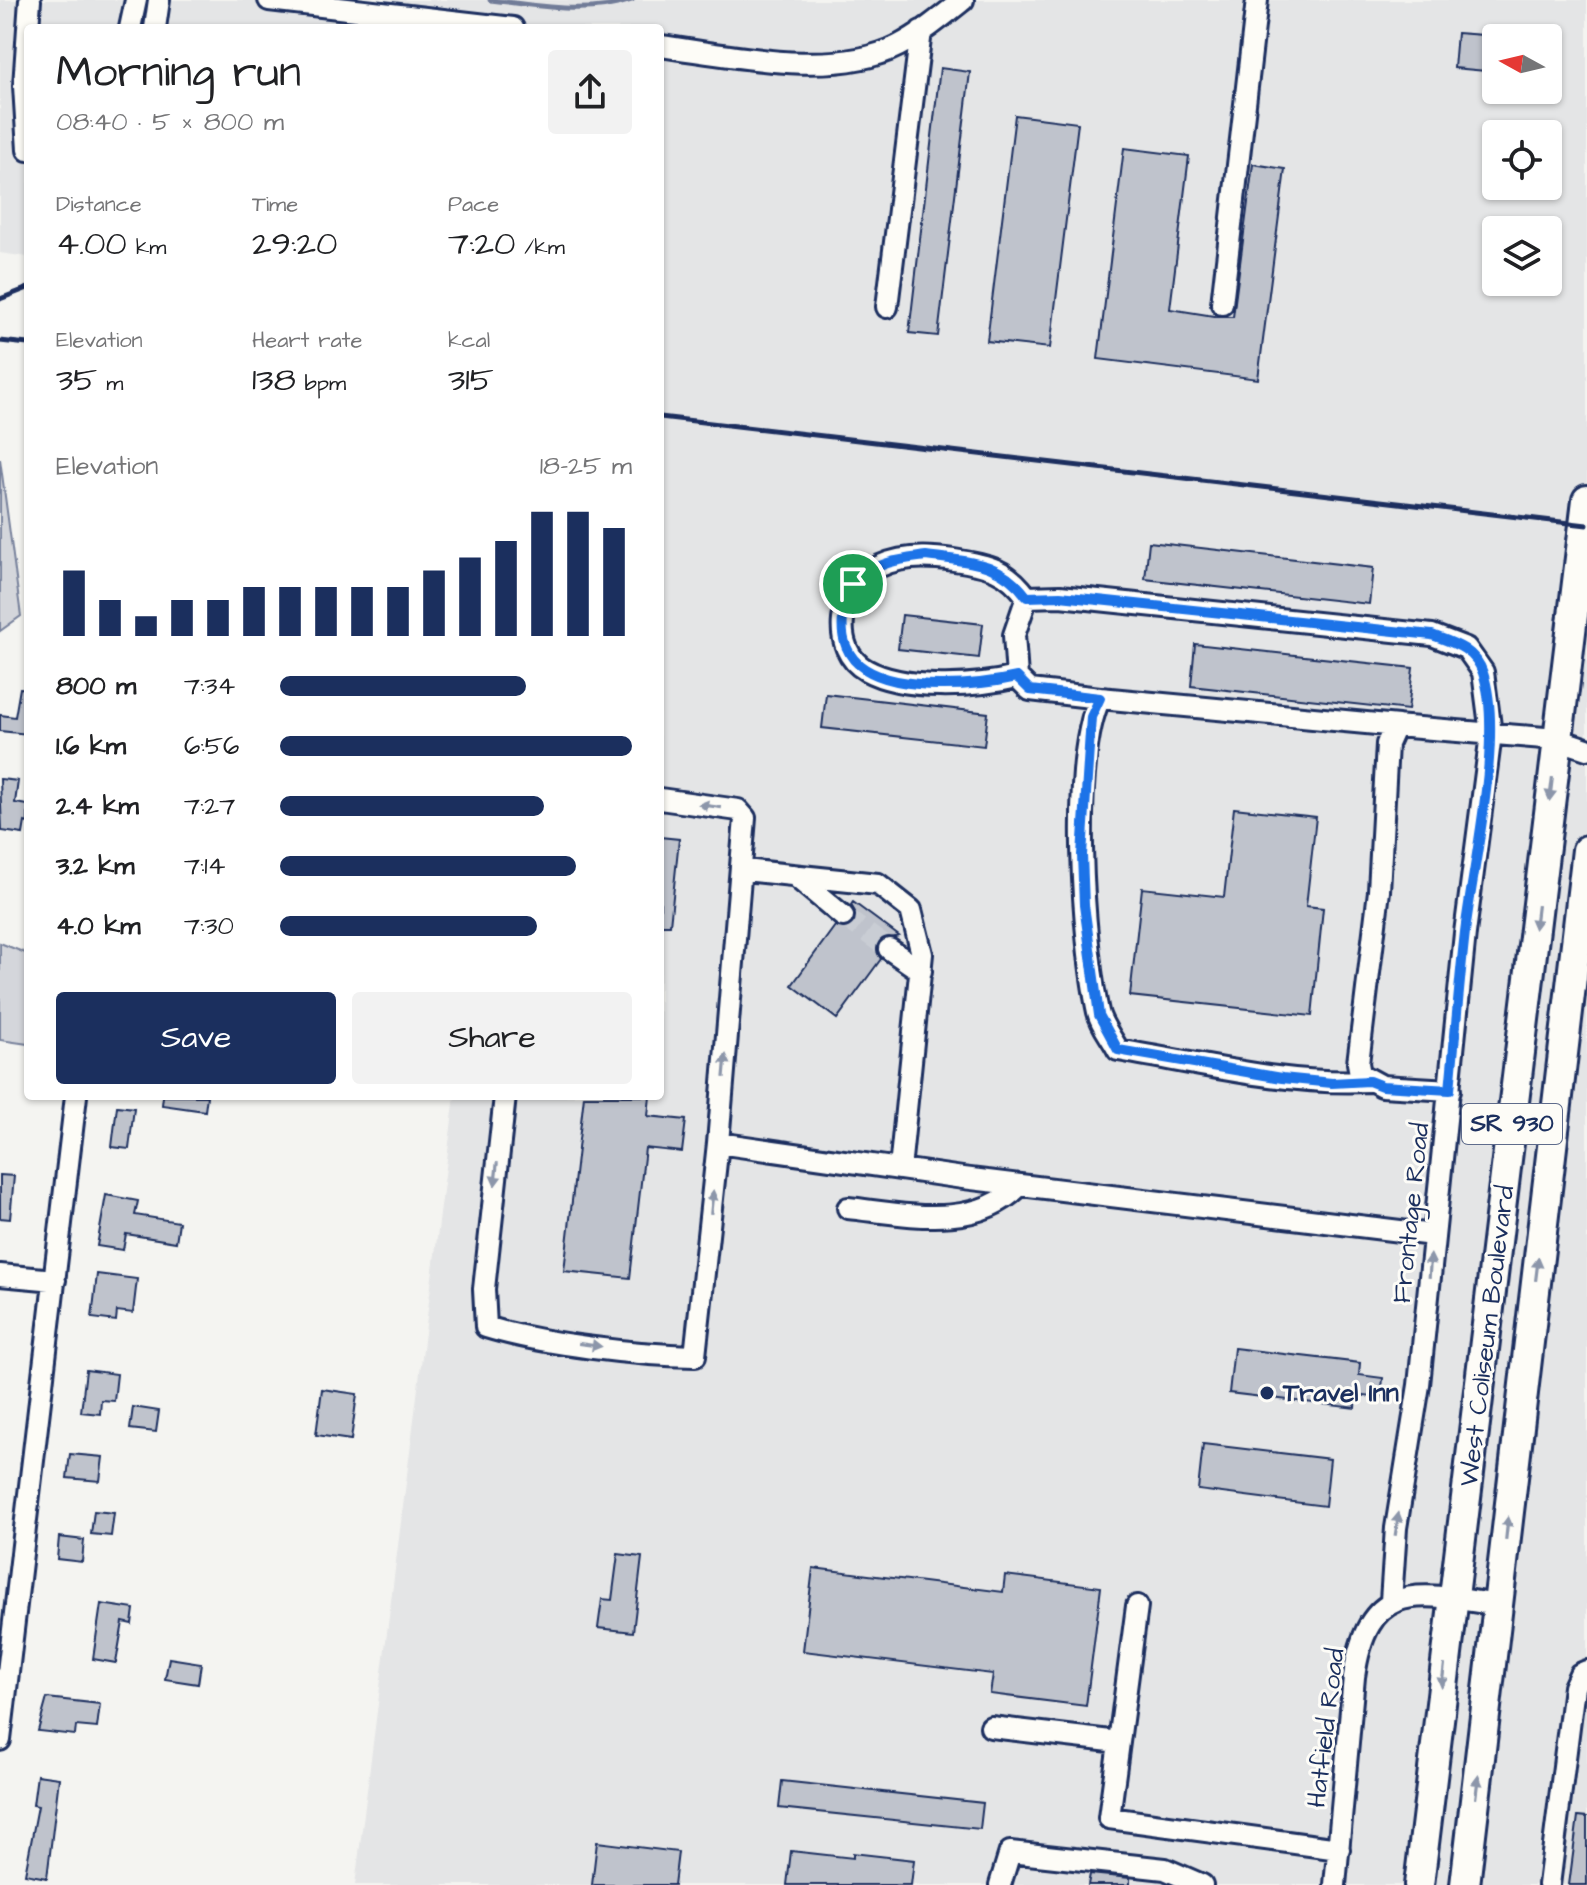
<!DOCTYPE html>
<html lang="en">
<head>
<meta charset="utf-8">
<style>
  body { margin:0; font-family:"Architects Daughter",sans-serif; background:#f2f2f2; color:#202124; height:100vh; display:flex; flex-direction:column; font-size:30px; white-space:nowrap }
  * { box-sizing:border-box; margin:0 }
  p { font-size:26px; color:#757577 }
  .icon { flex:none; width:44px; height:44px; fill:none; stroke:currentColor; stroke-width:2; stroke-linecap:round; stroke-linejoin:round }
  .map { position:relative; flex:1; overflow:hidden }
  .drawer { position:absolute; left:24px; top:24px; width:640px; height:1076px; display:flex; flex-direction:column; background:#fff; border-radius:8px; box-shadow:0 2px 6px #0004 }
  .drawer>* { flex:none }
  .needle { width:52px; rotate:278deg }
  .tools { position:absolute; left:1482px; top:24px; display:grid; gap:16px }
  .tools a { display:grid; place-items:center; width:80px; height:80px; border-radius:8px; background:#fff; box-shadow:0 2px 6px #0004; font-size:40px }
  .pin { position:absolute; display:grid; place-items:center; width:68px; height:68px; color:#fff; margin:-34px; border:4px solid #fff; border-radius:50%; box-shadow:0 2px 8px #0007 }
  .round { display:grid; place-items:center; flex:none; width:84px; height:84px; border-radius:8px; background:#f2f2f2 }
  .summary { display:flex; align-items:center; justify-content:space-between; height:136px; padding:0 32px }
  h1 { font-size:44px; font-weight:600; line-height:60px }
  .figures { display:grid; grid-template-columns:repeat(3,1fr); gap:12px; height:136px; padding:8px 32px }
  .figures div { display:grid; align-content:center }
  .figures b { font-size:34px; font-weight:600 }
  .figures small { font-size:22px; font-weight:400 }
  .figures p { font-size:22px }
  .chart { height:224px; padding:16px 32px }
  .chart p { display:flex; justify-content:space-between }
  .chart svg { width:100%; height:144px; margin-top:8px; stroke:#1b2f5e; stroke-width:6 }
  .button { display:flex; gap:16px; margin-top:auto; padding:16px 32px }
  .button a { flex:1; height:92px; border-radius:8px; background:#1b2f5e; color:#fff; font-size:32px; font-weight:600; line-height:92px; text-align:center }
  .button a+a { background:#f2f2f2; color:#202124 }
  ul { padding:0 32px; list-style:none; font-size:26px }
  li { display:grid; grid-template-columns:128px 96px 1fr; align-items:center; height:60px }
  li i { height:20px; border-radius:10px; background:#1b2f5e }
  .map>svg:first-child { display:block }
</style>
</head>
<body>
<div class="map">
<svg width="1587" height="1885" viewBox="0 0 1587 1885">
  <rect width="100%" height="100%" fill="#f4f4f1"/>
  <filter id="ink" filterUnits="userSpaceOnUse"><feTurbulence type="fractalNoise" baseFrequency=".0125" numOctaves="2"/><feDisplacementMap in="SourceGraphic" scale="16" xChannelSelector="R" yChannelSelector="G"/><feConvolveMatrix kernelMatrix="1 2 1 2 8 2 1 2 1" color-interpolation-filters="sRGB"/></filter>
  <g filter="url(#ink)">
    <!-- built -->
    <path fill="#e4e5e6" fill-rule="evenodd" d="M0,0H1587V1885H355L455,1096H660V28H28V257L0,253ZM1496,38H1548V90H1496ZM1496,134H1548V186H1496ZM1496,230H1548V282H1496Z"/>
    <!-- green -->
    <path fill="#d4d6db" stroke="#78829c" stroke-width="2" d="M0,459L21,616L0,631Z
      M0,943L28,954V1044L0,1040Z"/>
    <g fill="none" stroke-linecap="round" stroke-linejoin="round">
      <!-- stream -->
      <path stroke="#717c98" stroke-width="5" d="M490,0C538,5 586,16 632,0"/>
    </g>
    <!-- building -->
    <path fill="#bfc3cc" stroke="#1b2f5e" stroke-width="2" d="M1457,33L1496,36V72L1454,68Z
      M940,68L970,72L938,336L909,333Z
      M1015,115L1078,123L1050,348L987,341Z
      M1124,148L1189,156L1170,309L1220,317H1233L1253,164L1285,169L1258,379L1098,359Z
      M1149,542L1373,568L1369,604L1145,579Z
      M902,615L983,624L979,658L898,649Z
      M1195,644L1413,668L1408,710L1191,686Z
      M20,688L28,689V734L0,731V715L15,717Z
      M826,694L988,713L984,746L822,728Z
      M0,779L18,781L15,803L28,805V823L25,822L23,834L2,831Z
      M1234,808L1316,817L1306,906L1323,908L1312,1016L1130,996L1142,888L1224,897Z
      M660,837L679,839L670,925H660Z
      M853,902L899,936L879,941L876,949L881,959L837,1019L792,985L835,926L847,928L853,924L855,912L851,905Z
      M163,1096H207L205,1111L162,1105Z
      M584,1096H650L648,1116L686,1120L682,1152L645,1148L630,1278L564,1271Z
      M117,1106L134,1108L129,1149L112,1147Z
      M0,1175L14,1176L10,1219L0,1218Z
      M106,1195L138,1201L135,1215L179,1222L176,1242L126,1234L123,1250L97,1246Z
      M97,1274L137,1279L133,1313L117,1311L116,1321L92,1318Z
      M1234,1348L1360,1363L1359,1375L1383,1378L1381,1398L1356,1395L1355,1408L1229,1393Z
      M86,1370L117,1374L114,1401L101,1400L100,1414L81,1412Z
      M322,1389L357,1394L351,1440L316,1435Z
      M133,1407L159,1411L156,1432L130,1429Z
      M1203,1444L1330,1459L1325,1506L1198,1490Z
      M70,1454L103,1457L100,1481L67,1478Z
      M94,1511L114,1513L111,1536L91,1534Z
      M59,1537L84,1540L82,1562L57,1559Z
      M618,1554L642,1557L633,1632L598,1628L602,1599L612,1600Z
      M813,1568L1003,1592L1005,1575L1101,1587L1086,1706L990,1694L993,1674L803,1651Z
      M101,1604L134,1609L132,1624L123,1622L116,1663L93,1659Z
      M169,1658L201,1663L198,1684L165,1679Z
      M47,1698L100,1704L97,1728L76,1726L75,1735L38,1731Z
      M37,1775L59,1778L47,1878L25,1874L38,1806L33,1805Z
      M782,1781L983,1803L980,1829L779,1808Z
      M1578,1816L1587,1817V1885H1569Z
      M597,1842L678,1852L674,1885H592Z
      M791,1851L853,1858V1853L914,1860L911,1885H787Z
      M1090,1874L1130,1878V1885H1088Z"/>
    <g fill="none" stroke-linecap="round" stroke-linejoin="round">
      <!-- minor-tunnel -->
      <path stroke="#c9cdd4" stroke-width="20" stroke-dasharray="20 10" stroke-linecap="butt" d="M843,916L889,949"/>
      <!-- minor casing -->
      <g stroke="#1b2f5e" stroke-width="26">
        <path id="minor" d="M269,0L513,28
          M28,28L24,86L28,150
          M28,28L30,0
          M130,28L136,0
          M155,28L159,0
          M660,46C729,55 833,79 898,46C921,34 943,16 963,0
          M1222,304L1257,0
          M887,307L921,31
          M1017,677C976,687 904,691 866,670C829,649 840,590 871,571C896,555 926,556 954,560C988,565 1007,569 1027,597
          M1100,698L1030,690L1017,677L1014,635L1027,597L1060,596L1432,635L1466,648L1483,672L1491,734L1465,933L1419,1385L1396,1528L1391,1601
          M744,870L878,884L911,910L922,954L900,1169
          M794,875L843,916
          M889,949L921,971
          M1369,1081C1285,1085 1201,1064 1118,1050C1112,1038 1101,1025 1098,1012C1083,943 1070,760 1100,698L1398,726
          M1450,1090L1382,1086L1360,1074L1358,1063L1379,891L1387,744L1395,726L1557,739L1587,749
          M505,1096L484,1289L486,1327C541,1344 637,1355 695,1356L718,1143L745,818L738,810L660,799
          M718,1143L963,1178L1433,1235
          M848,1208C905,1214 976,1231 1020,1185
          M0,1275L55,1280
          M1137,1606L1109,1818L1339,1849
          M991,1727L1119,1742
          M0,1740L76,1096
          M1000,1885L1010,1852L1165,1869L1202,1885
          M1335,1885L1354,1677C1368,1578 1418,1593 1498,1605
          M1549,1885L1574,1687L1580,1674L1587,1671"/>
      </g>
      <!-- highway casing -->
      <g stroke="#1b2f5e" stroke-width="34">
        <path id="highway" d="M1419,1885L1587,500
          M1465,1885L1587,850"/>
      </g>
      <!-- minor -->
      <use href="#minor" stroke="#fdfcf7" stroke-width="20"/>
      <!-- highway -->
      <use href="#highway" stroke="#fdfcf7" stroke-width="28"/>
      <!-- rail -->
      <path stroke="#1b2f5e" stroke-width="5" d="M0,299L28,288
        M0,341L28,344
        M660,417L1587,525"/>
    </g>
    <!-- one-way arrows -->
    <defs><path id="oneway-solid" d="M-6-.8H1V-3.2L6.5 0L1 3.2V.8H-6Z" transform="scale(2)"/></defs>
    <g fill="#8c96aa">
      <use href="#oneway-solid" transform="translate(1551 789) rotate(97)"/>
      <use href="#oneway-solid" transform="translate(710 806) rotate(-172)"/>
      <use href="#oneway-solid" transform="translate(1536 917) rotate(97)"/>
      <use href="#oneway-solid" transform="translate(725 1066) rotate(-85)"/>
      <use href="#oneway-solid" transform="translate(496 1174) rotate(96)"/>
      <use href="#oneway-solid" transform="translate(712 1202) rotate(-84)"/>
      <use href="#oneway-solid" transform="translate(1430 1266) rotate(-86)"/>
      <use href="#oneway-solid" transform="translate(1537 1269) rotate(-83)"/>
      <use href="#oneway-solid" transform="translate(590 1345) rotate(8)"/>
      <use href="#oneway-solid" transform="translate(1397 1524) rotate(-81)"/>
      <use href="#oneway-solid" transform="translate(1507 1528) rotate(-84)"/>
      <use href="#oneway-solid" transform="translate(1443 1676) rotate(97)"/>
      <use href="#oneway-solid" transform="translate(1477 1787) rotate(-83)"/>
    </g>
  </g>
  <g fill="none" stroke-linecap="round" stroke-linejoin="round" filter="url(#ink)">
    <!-- route casing -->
    <g stroke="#fff" stroke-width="16">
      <path id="route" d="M926,556C968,562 1000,560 1027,597L1060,596L1432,635C1454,643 1475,649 1483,673C1504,734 1473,865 1465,932C1459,985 1455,1038 1450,1090L1382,1086L1369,1081L1332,1083L1282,1078L1118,1050L1099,1015L1084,905L1082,855L1091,717L1100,698L1030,690L1017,677C977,686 901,692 865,669C829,647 840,589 872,570C889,560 907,559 926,556Z"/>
    </g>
    <!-- route -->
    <use href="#route" stroke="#1a73e8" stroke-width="10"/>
  </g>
  <!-- markers -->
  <circle fill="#1b2f5e" stroke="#fdfcf7" stroke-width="3" cx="1267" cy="1393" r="8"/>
  <g text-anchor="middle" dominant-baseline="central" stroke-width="6" stroke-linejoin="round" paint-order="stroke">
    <!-- shield labels -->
    <rect fill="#fdfcf7" stroke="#5f6c8c" stroke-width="2" x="1462" y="1104" width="100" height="40" rx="6"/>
    <g font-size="24" font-weight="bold" fill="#1b2f5e">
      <text x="1512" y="1124">SR 930</text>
    </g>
    <!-- street labels -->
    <g font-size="26" fill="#1b2f5e" stroke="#fdfcf7">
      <text transform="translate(1411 1213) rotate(-84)">Frontage Road</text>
      <text transform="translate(1487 1336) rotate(-83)">West Coliseum Boulevard</text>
      <text transform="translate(1326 1728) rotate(-83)">Hatfield Road</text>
    </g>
    <!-- poi labels -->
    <g font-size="26" font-weight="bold" fill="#1b2f5e" stroke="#fdfcf7" text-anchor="start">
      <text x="1283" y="1393">Travel Inn</text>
    </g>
  </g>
</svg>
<div class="tools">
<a><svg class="needle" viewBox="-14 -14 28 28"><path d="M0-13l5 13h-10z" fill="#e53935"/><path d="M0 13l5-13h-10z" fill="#757577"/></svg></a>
<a><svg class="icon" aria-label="locate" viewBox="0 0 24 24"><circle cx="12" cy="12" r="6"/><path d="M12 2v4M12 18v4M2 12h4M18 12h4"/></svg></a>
<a><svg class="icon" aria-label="layers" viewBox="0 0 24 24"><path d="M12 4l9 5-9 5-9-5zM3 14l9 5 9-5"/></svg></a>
</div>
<div class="pin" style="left:853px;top:584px;background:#1e9e55"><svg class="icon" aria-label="arrive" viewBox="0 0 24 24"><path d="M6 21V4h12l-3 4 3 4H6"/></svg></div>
<section class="drawer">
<div class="summary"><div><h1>Morning run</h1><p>08:40 · 5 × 800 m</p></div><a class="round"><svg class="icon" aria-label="share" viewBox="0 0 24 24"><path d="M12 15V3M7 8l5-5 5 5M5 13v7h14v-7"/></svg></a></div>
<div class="figures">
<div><p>Distance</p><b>4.00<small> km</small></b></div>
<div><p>Time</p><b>29:20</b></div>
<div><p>Pace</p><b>7:20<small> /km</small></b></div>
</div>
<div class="figures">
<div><p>Elevation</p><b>35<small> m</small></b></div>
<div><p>Heart rate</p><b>138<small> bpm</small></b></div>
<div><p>kcal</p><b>315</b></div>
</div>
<div class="chart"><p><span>Elevation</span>18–25 m</p>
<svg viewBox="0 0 160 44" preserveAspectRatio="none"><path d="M5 44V24M15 44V33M25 44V38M35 44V33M45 44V33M55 44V29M65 44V29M75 44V29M85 44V29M95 44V29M105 44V24M115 44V20M125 44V15M135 44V6M145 44V6M155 44V11"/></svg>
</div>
<ul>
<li><b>800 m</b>7:34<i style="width:70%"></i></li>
<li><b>1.6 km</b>6:56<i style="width:100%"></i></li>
<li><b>2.4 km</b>7:27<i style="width:75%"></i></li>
<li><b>3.2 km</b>7:14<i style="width:84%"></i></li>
<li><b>4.0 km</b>7:30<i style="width:73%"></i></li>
</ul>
<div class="button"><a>Save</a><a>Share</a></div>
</section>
</div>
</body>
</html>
